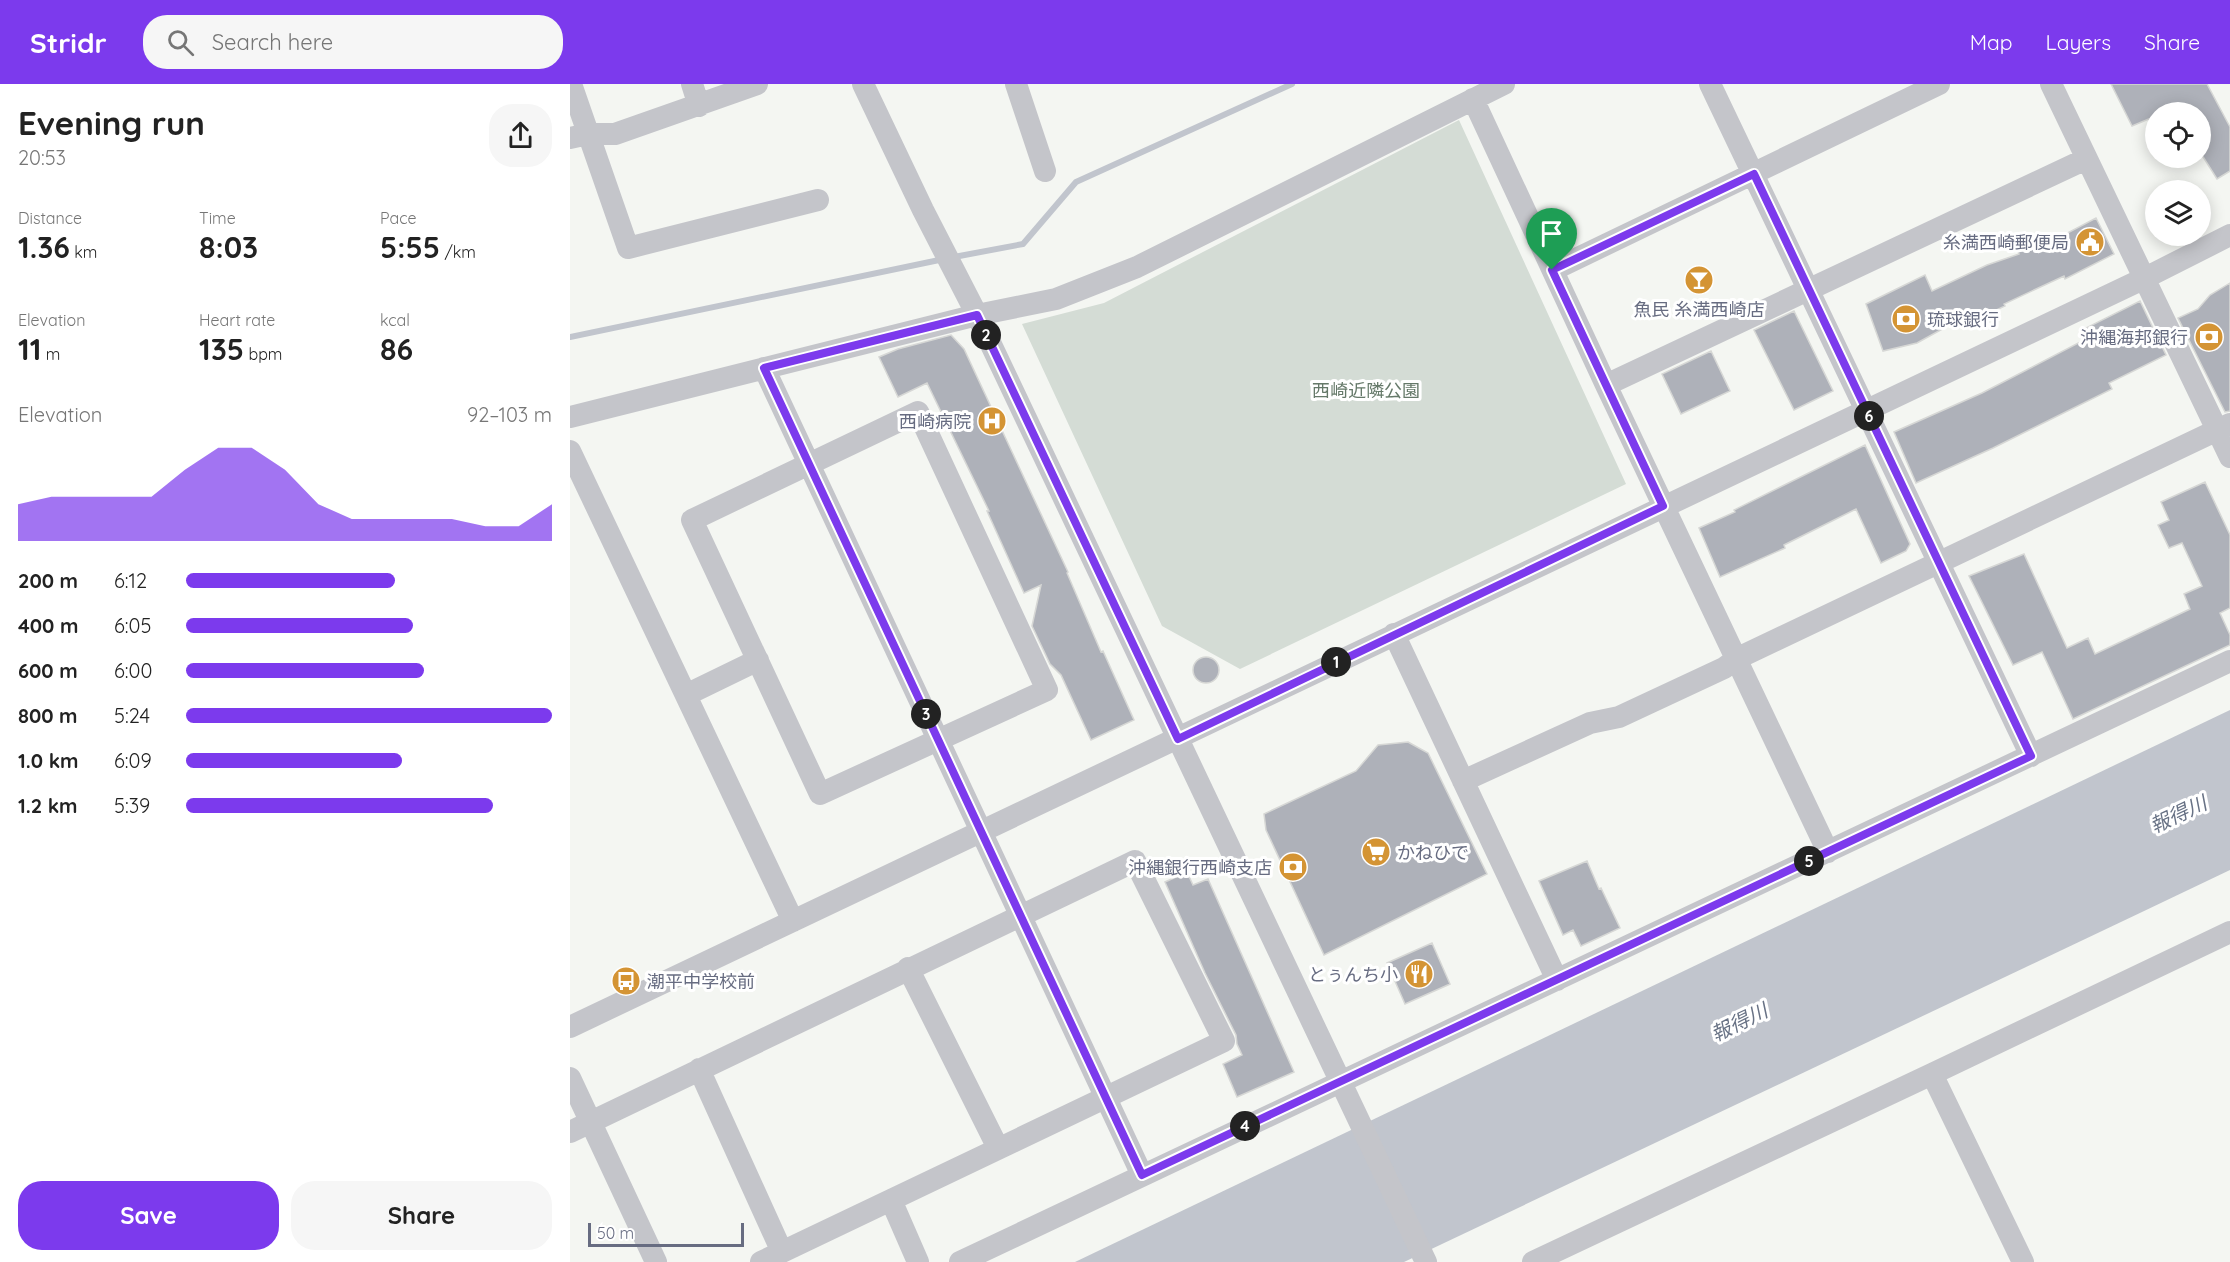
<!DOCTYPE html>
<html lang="en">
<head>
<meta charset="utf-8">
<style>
  body { margin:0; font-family:Quicksand,"Noto Sans JP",sans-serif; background:#f6f6f6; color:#222; height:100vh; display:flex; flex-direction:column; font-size:22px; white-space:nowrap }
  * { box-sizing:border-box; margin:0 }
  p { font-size:20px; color:#767676 }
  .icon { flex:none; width:33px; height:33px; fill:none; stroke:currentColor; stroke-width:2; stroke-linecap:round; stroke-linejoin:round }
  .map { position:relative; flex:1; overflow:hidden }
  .sheet { display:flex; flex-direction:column; background:#fff; width:570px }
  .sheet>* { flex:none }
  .tools { position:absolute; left:1575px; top:18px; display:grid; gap:12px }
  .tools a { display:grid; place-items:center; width:66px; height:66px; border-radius:50%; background:#fff; box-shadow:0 3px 15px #0003; font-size:30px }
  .scale { position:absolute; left:18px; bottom:15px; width:156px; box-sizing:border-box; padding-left:6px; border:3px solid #676c81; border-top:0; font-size:16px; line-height:21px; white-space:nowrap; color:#676c81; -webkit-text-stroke:4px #fff; paint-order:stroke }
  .pin { position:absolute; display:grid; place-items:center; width:51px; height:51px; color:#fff; margin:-62px -26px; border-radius:50% 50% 50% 0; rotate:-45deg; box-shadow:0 0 6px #0007 }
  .pin .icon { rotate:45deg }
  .km { position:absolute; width:30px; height:30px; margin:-15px; border-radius:50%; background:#222; color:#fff; font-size:16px; line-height:30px; text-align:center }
  .round { display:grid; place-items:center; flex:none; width:63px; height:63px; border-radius:24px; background:#f6f6f6 }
  .head { display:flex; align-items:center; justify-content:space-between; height:102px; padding:0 18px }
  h1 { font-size:33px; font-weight:700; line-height:45px }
  .metrics { display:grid; grid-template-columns:repeat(3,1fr); gap:9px; height:102px; padding:6px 18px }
  .metrics div { display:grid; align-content:center }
  .metrics b { font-size:30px; font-weight:700 }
  .metrics small { font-size:16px; font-weight:400 }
  .metrics p { font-size:16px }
  .chart { height:168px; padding:12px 18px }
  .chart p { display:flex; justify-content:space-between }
  .chart svg { width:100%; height:108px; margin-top:6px; fill:#7c3aed; opacity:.7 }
  .cta { display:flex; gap:12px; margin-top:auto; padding:12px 18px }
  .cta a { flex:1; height:69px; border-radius:24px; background:#7c3aed; color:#fff; font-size:24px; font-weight:700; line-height:69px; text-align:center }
  .cta a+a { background:#f6f6f6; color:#222 }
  ul { padding:0 18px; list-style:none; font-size:20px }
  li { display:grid; grid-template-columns:96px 72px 1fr; align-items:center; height:45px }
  li i { height:15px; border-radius:8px; background:#7c3aed }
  header { display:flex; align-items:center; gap:36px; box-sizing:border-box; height:84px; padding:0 30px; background:#7c3aed; color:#fff }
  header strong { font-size:28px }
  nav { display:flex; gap:33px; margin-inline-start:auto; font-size:21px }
  .search { width:420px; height:54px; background:#f6f6f6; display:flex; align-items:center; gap:15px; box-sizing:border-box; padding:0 21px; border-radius:24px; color:#767676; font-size:22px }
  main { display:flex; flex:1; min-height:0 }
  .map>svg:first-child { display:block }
</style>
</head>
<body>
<header>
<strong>Stridr</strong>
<div class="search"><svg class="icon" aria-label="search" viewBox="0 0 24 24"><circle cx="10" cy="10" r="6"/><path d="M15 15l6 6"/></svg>Search here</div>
<nav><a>Map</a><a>Layers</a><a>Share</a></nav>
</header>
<main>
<section class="sheet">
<div class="head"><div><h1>Evening run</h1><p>20:53</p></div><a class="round"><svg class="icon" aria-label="share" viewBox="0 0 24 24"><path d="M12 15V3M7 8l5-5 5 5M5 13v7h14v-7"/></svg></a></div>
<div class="metrics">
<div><p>Distance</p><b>1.36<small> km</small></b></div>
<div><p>Time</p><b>8:03</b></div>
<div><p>Pace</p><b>5:55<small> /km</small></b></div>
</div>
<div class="metrics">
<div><p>Elevation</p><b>11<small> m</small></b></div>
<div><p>Heart rate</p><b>135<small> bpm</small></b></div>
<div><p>kcal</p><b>86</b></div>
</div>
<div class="chart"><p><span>Elevation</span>92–103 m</p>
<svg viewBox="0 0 160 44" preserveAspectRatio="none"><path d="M0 44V29L10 26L20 26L30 26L40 26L50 15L60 6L70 6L80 15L90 29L100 35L110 35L120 35L130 35L140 38L150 38L160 29V44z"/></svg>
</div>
<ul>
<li><b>200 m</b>6:12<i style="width:57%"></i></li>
<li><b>400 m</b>6:05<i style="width:62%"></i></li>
<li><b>600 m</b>6:00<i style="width:65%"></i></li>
<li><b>800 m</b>5:24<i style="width:100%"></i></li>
<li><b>1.0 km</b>6:09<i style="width:59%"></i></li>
<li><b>1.2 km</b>5:39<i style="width:84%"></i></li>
</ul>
<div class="cta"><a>Save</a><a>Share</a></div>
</section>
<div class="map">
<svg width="1660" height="1178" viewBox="0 0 1660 1178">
  <rect width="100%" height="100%" fill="#f4f6f2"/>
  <!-- green -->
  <path fill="#d4dcd5" d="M889,36L1056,400L670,585L592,542L452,240L534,219Z"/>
  <!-- water -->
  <path fill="#c1c5cd" d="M1660,626V786L1572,828L834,1178H505Z"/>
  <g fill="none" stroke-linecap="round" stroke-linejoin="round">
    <!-- stream -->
    <path stroke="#c1c5cd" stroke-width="6" d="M384,173L453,160L506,98L722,0
      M0,253L374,175"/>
  </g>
  <!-- building -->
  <path fill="#aeb1b9" stroke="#d6d7d5" stroke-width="1.5" d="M1541,0H1637L1660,43V87L1647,95L1630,68V28H1607L1604,23L1592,28H1586V32L1562,42Z
    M1526,134L1544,170L1495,195L1494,192L1434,220L1435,222L1388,244L1385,238L1347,259L1313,267L1296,220L1355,191L1362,207L1417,181L1449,170L1448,167L1469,157L1471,163Z
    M1660,199V327L1655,328L1608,234L1628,225L1640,211Z
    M1570,217L1596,271L1539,299L1542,305L1423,364L1346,399L1324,348L1412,309L1520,253L1516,244Z
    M1224,227L1263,307L1224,326L1184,246Z
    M381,251L394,265L498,488L497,489L531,568L533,567L564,636L521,656L491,591L480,580L462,542L471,501L454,509L417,427H419L357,299L328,313L309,273L328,265Z
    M1141,267L1160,307L1111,330L1092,290Z
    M1295,361L1340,460L1336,467L1311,479L1286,425L1214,461L1215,464L1150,493L1129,444L1165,428L1164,426Z
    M1635,398L1660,451V524L1650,529L1660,551V561L1503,635L1472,568L1443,581L1399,492L1454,470L1497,564L1518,554L1525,570L1620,525L1614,510L1632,502L1612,459L1599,464L1588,441L1599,436L1591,418Z
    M623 586a13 13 0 1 1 26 0a13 13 0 1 1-26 0Z
    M838,658L858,669L917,790L754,871L696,746L694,730L786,687L808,661Z
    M1017,777L1029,805L1031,804L1050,844L1011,862L1003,846L993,851L969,797Z
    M617,788L623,801L638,795L724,988L667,1013L653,980L672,971L667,960L666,951L635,889L595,798Z
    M862,859L880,900L835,920L817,879Z"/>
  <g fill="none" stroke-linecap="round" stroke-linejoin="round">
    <!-- minor -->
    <path stroke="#c4c5ca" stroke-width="22" d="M1,0L58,164L248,116
      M122,0L129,22
      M293,0L353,126L407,231L856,1178
      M446,0L475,87
      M1140,0L1461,672
      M1481,0L1660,373
      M903,15L1036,301L1258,768
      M0,54L18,50H45L187,0
      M983,186L1369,0
      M194,284L572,1091
      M1036,301L1516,75
      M348,328L477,606L250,710L122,436Z
      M0,333L407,231L486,215L567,183L934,0
      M0,367L223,837
      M824,550L987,896
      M116,611L188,576
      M893,697L1020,639L1049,633L1154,584L1168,574L1660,340
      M338,884L428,1064
      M0,943L1575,194L1660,151
      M129,985L212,1168
      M1362,990L1453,1178
      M0,994L86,1178
      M0,1048L565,777L654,957L191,1178
      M321,1116L348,1178
      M390,1178L1660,577
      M963,1178L1362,990L1660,848"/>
  </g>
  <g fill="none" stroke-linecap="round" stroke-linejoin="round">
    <!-- route casing -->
    <g stroke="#fff" stroke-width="12">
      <path id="route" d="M1184,90L1461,672L572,1091L194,284L407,231L608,655L1093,422L982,186Z"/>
    </g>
    <!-- route -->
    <use href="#route" stroke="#7c3aed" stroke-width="8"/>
  </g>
  <!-- icons -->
  <defs>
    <g id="civic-disc" transform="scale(1.5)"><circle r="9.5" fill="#d49434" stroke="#fff"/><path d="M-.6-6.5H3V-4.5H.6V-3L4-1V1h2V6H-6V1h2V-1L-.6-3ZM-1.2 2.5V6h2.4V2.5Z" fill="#fff"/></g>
    <g id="bar-disc" transform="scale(1.5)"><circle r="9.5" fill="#d49434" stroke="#fff"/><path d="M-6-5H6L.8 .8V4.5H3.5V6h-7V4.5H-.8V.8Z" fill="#fff"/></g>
    <g id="bank-disc" transform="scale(1.5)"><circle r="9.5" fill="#d49434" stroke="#fff"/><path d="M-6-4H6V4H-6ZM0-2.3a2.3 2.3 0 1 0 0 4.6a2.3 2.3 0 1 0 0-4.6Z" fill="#fff"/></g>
    <g id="hospital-disc" transform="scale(1.5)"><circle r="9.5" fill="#d49434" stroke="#fff"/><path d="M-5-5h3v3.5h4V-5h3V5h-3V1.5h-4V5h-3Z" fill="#fff"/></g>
    <g id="supermarket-disc" transform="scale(1.5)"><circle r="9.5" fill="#d49434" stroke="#fff"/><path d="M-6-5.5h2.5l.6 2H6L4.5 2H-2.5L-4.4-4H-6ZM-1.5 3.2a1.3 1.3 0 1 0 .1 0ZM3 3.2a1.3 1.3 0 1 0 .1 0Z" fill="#fff"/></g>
    <g id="restaurant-disc" transform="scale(1.5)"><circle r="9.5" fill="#d49434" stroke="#fff"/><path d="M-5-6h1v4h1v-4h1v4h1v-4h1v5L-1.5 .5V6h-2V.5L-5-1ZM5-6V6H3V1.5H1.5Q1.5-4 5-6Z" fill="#fff"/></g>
    <g id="bus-disc" transform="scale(1.5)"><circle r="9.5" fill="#d49434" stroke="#fff"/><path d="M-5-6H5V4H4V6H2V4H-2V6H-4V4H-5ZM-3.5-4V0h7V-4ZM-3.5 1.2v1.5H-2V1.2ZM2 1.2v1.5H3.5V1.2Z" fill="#fff"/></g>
  </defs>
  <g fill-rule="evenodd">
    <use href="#civic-disc" x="1520" y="158"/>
    <use href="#bar-disc" x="1129" y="196"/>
    <use href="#bank-disc" x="1336" y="235"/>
    <use href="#bank-disc" x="1639" y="253"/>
    <use href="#hospital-disc" x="422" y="337"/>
    <use href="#supermarket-disc" x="806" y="768"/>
    <use href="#bank-disc" x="723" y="783"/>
    <use href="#restaurant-disc" x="849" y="890"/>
    <use href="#bus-disc" x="56" y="897"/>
  </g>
  <g text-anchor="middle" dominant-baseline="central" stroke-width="6" stroke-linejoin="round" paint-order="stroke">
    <!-- poi labels -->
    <g font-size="18" fill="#676c81" stroke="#fff" text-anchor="end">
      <text x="1499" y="158">糸満西崎郵便局</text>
      <text x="1129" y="225" text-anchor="middle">魚民 糸満西崎店</text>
      <text x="1357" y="235" text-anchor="start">琉球銀行</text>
      <text x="1618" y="253">沖縄海邦銀行</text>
      <text x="401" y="337">西崎病院</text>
      <text x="827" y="768" text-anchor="start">かねひで</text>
      <text x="702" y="783">沖縄銀行西崎支店</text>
      <text x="828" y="890">とぅんち小</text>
      <text x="77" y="897" text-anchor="start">潮平中学校前</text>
    </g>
    <!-- park labels -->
    <g font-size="18" fill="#657969" stroke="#fff">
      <text x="796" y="306">西崎近隣公園</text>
    </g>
    <!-- water labels -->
    <g font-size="20" font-style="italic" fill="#687285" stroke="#fff">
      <text transform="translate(1608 730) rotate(-25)">報得川</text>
      <text transform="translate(1169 938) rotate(-26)">報得川</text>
    </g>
  </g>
</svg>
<div class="tools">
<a><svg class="icon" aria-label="locate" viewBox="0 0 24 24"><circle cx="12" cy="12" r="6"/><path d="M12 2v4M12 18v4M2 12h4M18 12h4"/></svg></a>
<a><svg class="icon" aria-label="layers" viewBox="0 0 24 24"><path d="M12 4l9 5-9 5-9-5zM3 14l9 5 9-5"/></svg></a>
</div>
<div class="scale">50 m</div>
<div class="pin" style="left:982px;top:186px;background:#1e9e55"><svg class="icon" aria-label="arrive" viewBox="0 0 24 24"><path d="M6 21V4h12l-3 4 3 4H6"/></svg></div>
<b class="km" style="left:766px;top:578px">1</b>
<b class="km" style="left:416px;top:251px">2</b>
<b class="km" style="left:356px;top:630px">3</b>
<b class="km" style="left:675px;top:1042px">4</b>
<b class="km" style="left:1239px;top:777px">5</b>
<b class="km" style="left:1299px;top:332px">6</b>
</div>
</main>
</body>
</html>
